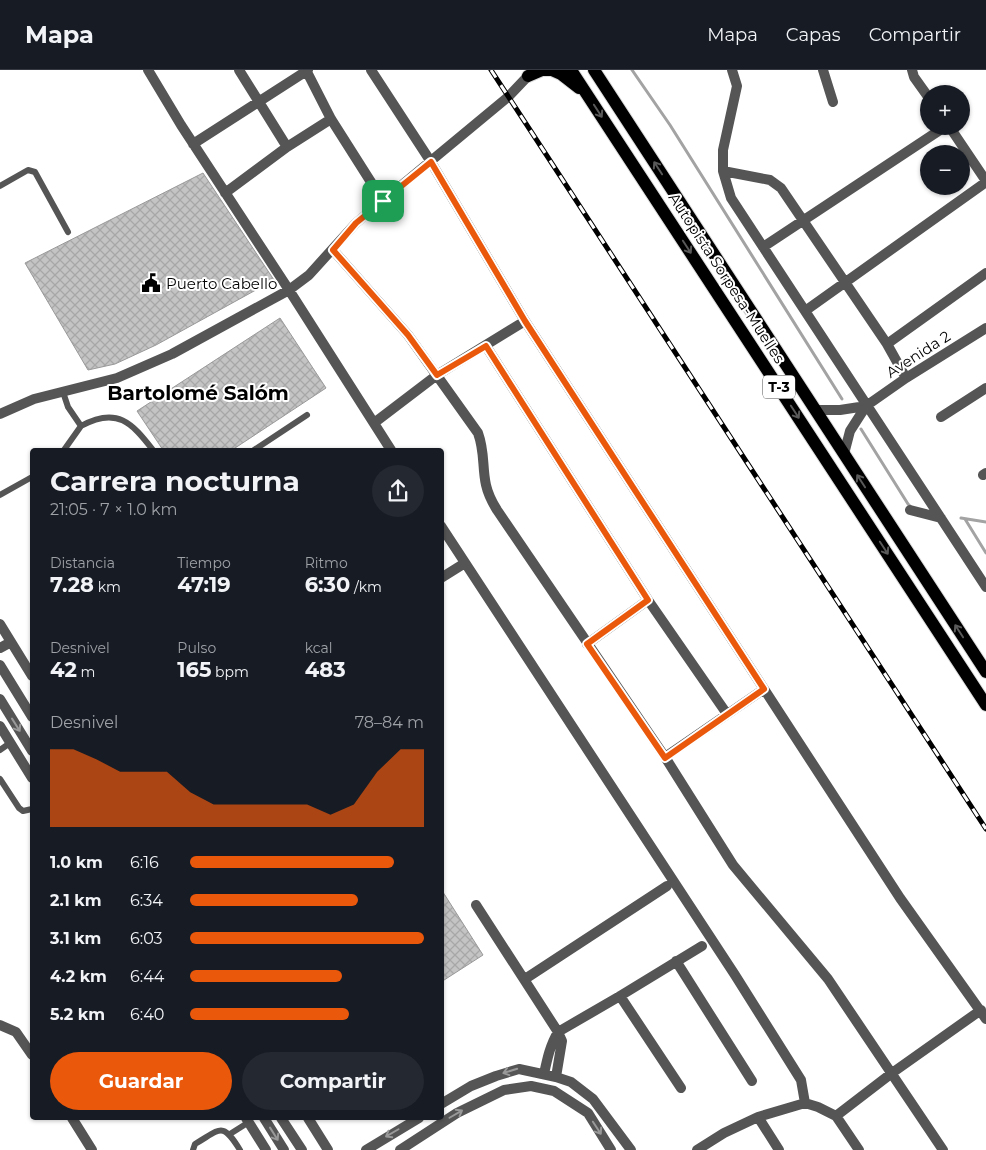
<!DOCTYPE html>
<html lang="es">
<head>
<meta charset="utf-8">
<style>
  body { margin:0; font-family:Montserrat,sans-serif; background:#242831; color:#f1f3f6; height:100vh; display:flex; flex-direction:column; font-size:19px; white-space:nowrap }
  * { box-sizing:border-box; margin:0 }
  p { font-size:16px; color:#9ea1a6 }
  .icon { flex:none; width:28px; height:28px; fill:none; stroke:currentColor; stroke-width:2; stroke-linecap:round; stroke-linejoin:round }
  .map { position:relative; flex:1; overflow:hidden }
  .details { position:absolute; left:30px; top:378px; width:414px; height:672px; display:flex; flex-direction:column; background:#171b24; border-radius:5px; box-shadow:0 1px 4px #0004 }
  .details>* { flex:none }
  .controls { position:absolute; left:920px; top:15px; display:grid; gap:10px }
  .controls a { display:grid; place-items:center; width:50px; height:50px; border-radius:50%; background:#171b24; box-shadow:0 1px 4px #0004; font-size:25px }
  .pin { position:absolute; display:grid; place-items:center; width:42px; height:42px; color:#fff; margin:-21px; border-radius:10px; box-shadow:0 2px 8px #0006 }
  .round { display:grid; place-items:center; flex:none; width:52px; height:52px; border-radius:26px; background:#242831 }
  .summary { display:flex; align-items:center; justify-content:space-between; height:85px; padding:0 20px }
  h1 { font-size:28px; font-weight:700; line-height:38px }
  .figures { display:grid; grid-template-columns:repeat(3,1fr); gap:8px; height:85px; padding:5px 20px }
  .figures div { display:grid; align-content:center }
  .figures b { font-size:21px; font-weight:700 }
  .figures small { font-size:14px; font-weight:400 }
  .figures p { font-size:14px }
  .chart { height:140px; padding:10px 20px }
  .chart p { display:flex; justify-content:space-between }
  .chart svg { width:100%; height:90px; margin-top:5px; fill:#ea580c; opacity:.7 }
  .action { display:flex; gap:10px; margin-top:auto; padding:10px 20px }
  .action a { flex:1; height:58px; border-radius:30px; background:#ea580c; color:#fff; font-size:20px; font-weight:700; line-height:58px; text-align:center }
  .action a+a { background:#242831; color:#f1f3f6 }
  ul { padding:0 20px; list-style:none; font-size:16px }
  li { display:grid; grid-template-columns:80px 60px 1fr; align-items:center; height:38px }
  li i { height:12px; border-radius:6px; background:#ea580c }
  header { display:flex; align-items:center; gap:30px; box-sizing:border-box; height:70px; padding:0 25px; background:#171b24; border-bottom:1px solid #363941 }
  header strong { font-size:24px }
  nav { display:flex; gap:28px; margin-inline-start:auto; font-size:18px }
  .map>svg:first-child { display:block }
</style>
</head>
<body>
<header>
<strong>Mapa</strong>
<nav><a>Mapa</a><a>Capas</a><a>Compartir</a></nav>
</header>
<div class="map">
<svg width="986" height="1080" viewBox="0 0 986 1080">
  <defs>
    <pattern id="building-cross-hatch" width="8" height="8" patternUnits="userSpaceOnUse" patternTransform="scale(1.25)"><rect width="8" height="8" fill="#c4c4c4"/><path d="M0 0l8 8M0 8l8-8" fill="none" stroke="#a7a7a7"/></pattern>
  </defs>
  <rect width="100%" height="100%" fill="#fff"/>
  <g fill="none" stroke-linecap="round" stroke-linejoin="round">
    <!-- stream -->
    <path stroke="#a3a3a3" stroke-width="3" d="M632,0L670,55L842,329
      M861,359L908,434L912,438
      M961,448L986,452
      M965,449L986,483"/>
  </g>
  <!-- building -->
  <path fill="url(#building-cross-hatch)" stroke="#999" d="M203,103L274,210L156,275L115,294L88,300L25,193Z
    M280,248L326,318L232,380H163L137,341Z
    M441,819L483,885L441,912Z"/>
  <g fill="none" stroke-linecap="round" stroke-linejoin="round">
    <!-- primary casing -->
    <g stroke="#dbdbdb" stroke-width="14">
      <path id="primary" d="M552,0L561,4L579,18
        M571,0L986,635
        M594,0L986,602
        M528,6L542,0H552"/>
    </g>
    <!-- lane -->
    <path stroke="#555" stroke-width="6" d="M0,116L28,100L35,102L68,162
      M63,322L68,337L81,356C117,336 132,353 153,380
      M64,380L81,356
      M254,380L307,345
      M0,425L32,407
      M0,680L10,673
      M0,709L19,738L23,741L32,739
      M230,1064L249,1052
      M193,1080L195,1074C221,1059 222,1051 240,1080"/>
    <!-- street -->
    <path stroke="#555" stroke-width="10" d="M148,0L181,55L289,220L391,380
      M239,0L287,77
      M306,0L331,49L383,131
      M371,0L431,92L525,251L764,619L900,828L986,949
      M732,0L737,16L723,80V101L731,128L986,517
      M823,0L833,32
      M912,0L914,7L929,28
      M949,56L986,111
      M193,74L308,0
      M723,101L770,110L781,118L887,274L906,308
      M225,123L287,77L331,49
      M763,177L946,56
      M333,180L408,265L478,363C485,382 482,397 486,415C488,424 492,432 497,440L665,687L733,795L828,909L943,1080
      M805,241L986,112
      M887,274L986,203
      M486,276L648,530L727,644
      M815,340H840L866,336
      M0,344L34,329L117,308L172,284L289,220L309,205L356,153L508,27L528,6
      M941,347L986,318
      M374,353L437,305L525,251
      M844,384L850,361L866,336L906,308L986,258
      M983,405L986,403
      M910,440L941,448
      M441,456L735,905L801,1010L805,1033L818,1037L836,1046L859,1080
      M441,508L465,493
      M0,554L32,606
      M587,574L648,530
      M0,578L11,572
      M0,595L32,647
      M0,629L32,681
      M0,656L32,708
      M665,687L764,619
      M476,835L558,962L562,971L556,1007
      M676,891L752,1011
      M525,909L667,816
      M620,926L681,1018
      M0,955L16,962L32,985
      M544,1004C547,990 550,975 558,962L620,926L702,876
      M441,1034L471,1016L496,1006L519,999L556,1007L571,1012L593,1029L631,1080
      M836,1046L892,1003L981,940
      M758,1047L779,1080
      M72,1048L92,1080
      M246,1048L266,1080
      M264,1048L284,1080
      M281,1048L302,1080
      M308,1048L328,1080
      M366,1080L419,1048
      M400,1080L457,1043L504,1020L531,1016L554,1021L588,1043L611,1080
      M697,1080L724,1063L758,1047L805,1033"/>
    <!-- primary -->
    <use href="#primary" stroke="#000" stroke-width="12"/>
    <!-- rail casing -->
    <g stroke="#000" stroke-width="5">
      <path id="rail" d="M491,0L986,759"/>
    </g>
    <!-- rail -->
    <use href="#rail" stroke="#fff" stroke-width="3" stroke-dasharray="9" stroke-linecap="butt"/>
  </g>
  <!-- one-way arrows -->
  <defs><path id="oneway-shaft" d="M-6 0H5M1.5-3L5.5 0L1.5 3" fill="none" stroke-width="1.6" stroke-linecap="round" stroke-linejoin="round" transform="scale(1.25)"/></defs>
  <g stroke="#595959">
    <use href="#oneway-shaft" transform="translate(598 41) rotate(57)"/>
    <use href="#oneway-shaft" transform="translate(658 98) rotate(-123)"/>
    <use href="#oneway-shaft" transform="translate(687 177) rotate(57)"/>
    <use href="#oneway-shaft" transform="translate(795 342) rotate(57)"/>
    <use href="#oneway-shaft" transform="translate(861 411) rotate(-123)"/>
    <use href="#oneway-shaft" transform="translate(884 478) rotate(57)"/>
    <use href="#oneway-shaft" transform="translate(959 561) rotate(-123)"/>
  </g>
  <g stroke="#999">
    <use href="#oneway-shaft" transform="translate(16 655) rotate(58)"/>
    <use href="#oneway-shaft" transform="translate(510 1001) rotate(163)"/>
    <use href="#oneway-shaft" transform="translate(456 1044) rotate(-30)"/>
    <use href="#oneway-shaft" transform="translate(597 1058) rotate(57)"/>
    <use href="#oneway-shaft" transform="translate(392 1063) rotate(150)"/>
    <use href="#oneway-shaft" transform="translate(274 1064) rotate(58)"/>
  </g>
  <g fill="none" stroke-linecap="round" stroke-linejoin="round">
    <!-- route casing -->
    <g stroke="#fff" stroke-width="10">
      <path id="route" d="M431,92L525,251L764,619L665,688L587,574L648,530L486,276L437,305L408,265L333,180L356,153Z"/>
    </g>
    <!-- route -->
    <use href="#route" stroke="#ea580c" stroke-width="6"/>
  </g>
  <!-- icons -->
  <defs>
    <g id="civic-bare" transform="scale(1.5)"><path d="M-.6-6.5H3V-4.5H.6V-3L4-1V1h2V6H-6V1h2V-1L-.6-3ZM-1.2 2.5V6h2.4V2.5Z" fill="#000" stroke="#fff" stroke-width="2.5" paint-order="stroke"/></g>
  </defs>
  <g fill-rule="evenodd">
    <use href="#civic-bare" x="151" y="213"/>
  </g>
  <g text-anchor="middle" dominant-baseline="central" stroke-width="4" stroke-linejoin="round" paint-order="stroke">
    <!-- shield labels -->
    <rect fill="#fff" stroke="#4c4c4c" stroke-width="1" x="763" y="305.5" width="32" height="23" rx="4"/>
    <g font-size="14" font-weight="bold" fill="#000">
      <text x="779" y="317">T-3</text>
    </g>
    <!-- street labels -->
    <g font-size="15" fill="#000" stroke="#fff">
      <text transform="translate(727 208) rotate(57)">Autopista Sorpesa-Muelles</text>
      <text transform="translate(918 284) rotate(-33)">Avenida 2</text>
    </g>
    <!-- poi labels -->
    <g font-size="15" fill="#000" stroke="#fff" text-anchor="start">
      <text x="166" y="213">Puerto Cabello</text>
    </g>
    <!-- district labels -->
    <g font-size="20" font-weight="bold" fill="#000" stroke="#fff">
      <text x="198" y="323">Bartolomé Salóm</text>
    </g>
  </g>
</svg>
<div class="controls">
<a>+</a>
<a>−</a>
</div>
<div class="pin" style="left:383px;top:131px;background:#1e9e55"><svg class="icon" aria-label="arrive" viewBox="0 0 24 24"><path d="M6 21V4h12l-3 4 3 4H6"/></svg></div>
<section class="details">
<div class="summary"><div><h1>Carrera nocturna</h1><p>21:05 · 7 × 1.0 km</p></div><a class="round"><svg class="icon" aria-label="share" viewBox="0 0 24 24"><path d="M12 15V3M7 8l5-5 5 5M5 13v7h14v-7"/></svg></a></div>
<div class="figures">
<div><p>Distancia</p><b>7.28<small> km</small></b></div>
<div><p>Tiempo</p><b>47:19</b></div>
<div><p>Ritmo</p><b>6:30<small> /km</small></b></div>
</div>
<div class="figures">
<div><p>Desnivel</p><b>42<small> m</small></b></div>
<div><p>Pulso</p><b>165<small> bpm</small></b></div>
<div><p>kcal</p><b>483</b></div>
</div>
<div class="chart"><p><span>Desnivel</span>78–84 m</p>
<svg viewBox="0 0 160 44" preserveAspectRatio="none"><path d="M0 44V6L10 6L20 11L30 17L40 17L50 17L60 27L70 33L80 33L90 33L100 33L110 33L120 38L130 33L140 17L150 6L160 6V44z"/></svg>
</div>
<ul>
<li><b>1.0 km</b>6:16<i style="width:87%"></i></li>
<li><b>2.1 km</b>6:34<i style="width:72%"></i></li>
<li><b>3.1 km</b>6:03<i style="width:100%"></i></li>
<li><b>4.2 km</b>6:44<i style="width:65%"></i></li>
<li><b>5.2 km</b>6:40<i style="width:68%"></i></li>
</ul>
<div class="action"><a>Guardar</a><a>Compartir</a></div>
</section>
</div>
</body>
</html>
